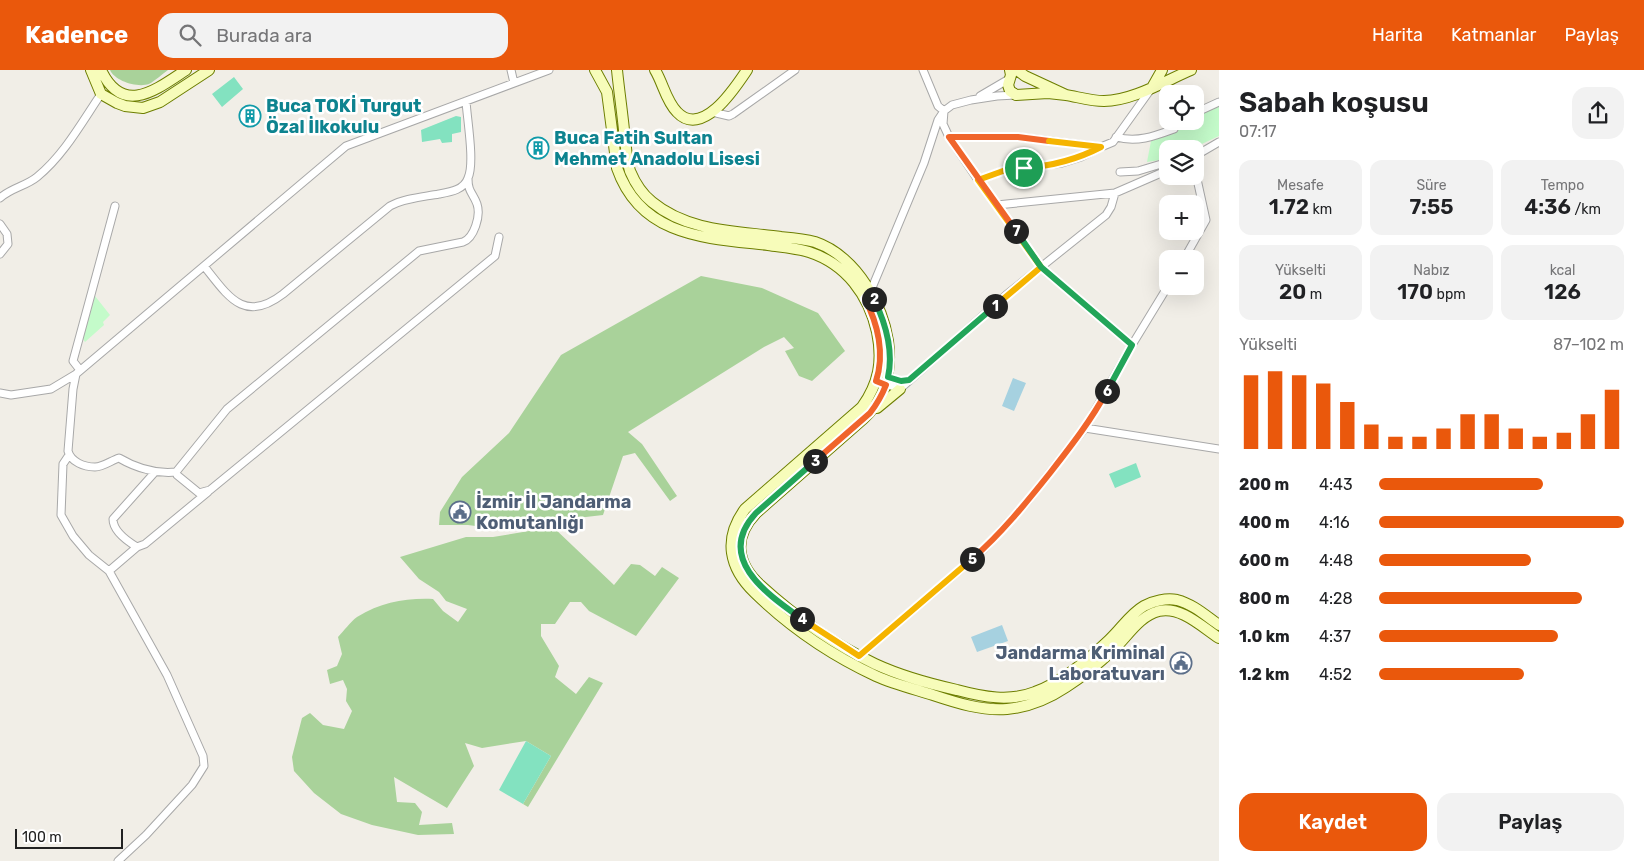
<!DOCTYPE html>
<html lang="tr">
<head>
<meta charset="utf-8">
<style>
  body { margin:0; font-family:Rubik,sans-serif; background:#f2f2f2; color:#202124; height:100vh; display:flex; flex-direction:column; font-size:19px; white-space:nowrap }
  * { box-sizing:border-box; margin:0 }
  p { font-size:16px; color:#757577 }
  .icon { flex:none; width:28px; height:28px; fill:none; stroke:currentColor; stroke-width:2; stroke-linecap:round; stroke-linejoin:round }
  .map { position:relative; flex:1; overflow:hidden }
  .drawer { display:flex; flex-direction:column; background:#fff; width:425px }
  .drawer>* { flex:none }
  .tools { position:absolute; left:1159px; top:15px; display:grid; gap:10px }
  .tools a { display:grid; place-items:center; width:45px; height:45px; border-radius:10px; background:#fff; box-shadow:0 5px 20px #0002; font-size:25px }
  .scale { position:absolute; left:15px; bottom:12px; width:108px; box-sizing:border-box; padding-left:5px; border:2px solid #212121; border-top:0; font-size:14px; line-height:18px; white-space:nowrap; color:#212121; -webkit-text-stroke:4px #fff; paint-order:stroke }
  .pin { position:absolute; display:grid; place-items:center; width:42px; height:42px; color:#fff; margin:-21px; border:2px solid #fff; border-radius:50%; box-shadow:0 1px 5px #0007 }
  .km { position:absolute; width:25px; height:25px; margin:-12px; border-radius:50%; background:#222; color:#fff; font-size:14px; line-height:25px; text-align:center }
  .round { display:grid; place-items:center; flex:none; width:52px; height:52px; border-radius:15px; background:#f2f2f2 }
  .overview { display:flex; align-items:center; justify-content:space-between; height:85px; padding:0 20px }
  h1 { font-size:28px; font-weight:600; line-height:38px }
  .metrics { display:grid; grid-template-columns:repeat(3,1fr); gap:8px; height:85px; padding:5px 20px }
  .metrics div { display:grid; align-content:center; border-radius:12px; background:#f2f2f2; text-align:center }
  .metrics b { font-size:21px; font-weight:600 }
  .metrics small { font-size:14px; font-weight:400 }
  .metrics p { font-size:14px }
  .chart { height:140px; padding:10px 20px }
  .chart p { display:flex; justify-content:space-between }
  .chart svg { width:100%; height:90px; margin-top:5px; stroke:#ea580c; stroke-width:6 }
  .cta { display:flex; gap:10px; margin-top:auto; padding:10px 20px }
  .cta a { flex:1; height:58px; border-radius:15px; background:#ea580c; color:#fff; font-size:20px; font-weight:600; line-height:58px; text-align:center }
  .cta a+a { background:#f2f2f2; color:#202124 }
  ul { padding:0 20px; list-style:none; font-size:16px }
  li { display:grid; grid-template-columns:80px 60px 1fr; align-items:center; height:38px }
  li i { height:12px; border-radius:6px; background:#ea580c }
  header { display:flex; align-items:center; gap:30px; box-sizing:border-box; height:70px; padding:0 25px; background:#ea580c; color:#fff }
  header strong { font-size:24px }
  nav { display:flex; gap:28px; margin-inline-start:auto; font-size:18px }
  .search { width:350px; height:45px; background:#f2f2f2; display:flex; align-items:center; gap:12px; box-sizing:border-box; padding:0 18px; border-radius:15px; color:#757577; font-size:19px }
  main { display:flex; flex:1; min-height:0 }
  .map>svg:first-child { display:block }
</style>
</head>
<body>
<header>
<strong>Kadence</strong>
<div class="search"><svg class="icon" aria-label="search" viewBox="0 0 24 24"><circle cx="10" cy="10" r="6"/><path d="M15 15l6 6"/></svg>Burada ara</div>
<nav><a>Harita</a><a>Katmanlar</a><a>Paylaş</a></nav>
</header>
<main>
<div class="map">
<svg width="1219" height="791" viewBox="0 0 1219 791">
  <rect width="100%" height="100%" fill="#f1eee7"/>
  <!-- forest -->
  <path fill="#a9d29a" d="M110,0H168C162,4 155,11 149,14C137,18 115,11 110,0Z
    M701,206L762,218L818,243L845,281L812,311L799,306L785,281L794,278L784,267L764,277L628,362L642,374L677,426L670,431L635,383L623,386L603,445L491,458L468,455H439L440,442L462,407L509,363L561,285Z
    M553,457L614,515L631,494L640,495L655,506L662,497L679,508L636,566L589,541L581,532H570L555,554H541V566L559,596L555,607L576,624L589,607L603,613L528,737L523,734L551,686L526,671L482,678L465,673L474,696L447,738L394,707L397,732L415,733L422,742L419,755L452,753L454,764L418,765L372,755L341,744L314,723L294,701L292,687L302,648L310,643L323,655L344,659L352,641L346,631L347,619L343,610L330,614L327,600L337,596L342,584L338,567C344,561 350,552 357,547C382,532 405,528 433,529L443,541L458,552L467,539L446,531L439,522L419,509L400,487L466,467H493Z"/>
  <!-- park -->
  <path fill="#c4fbca" d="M1219,33V66L1191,79H1168L1167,89L1147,92L1151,71L1173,64L1178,61L1176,52L1195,51V44Z
    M95,226L110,245L103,252L104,255L85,272L83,269Z"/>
  <!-- pitch -->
  <path fill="#83e2c0" d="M234,7L243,19L222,37L212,24Z
    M456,46L461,47V62L452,64V72L442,73L440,69L422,72L421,60Z
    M1136,393L1141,407L1115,418L1109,404Z
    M526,671L551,686L523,734L499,720Z"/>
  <!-- water -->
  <path fill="#a6d1e0" d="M1013,308L1026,313L1014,341L1002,336Z
    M1002,555L1008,571L977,582L971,567Z"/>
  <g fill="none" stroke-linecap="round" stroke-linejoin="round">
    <!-- street casing -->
    <g stroke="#a8a8a8" stroke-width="9">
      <path id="street" d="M511,0L514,13
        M923,0L938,36L944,41
        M980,26L1009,9
        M944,41L943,54L949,67L978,110L1041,197L1132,275
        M712,42L729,46L733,44L795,0
        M1195,43L1219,32
        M949,67H1018L1101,77L1081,87L1062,93L1003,101L978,110
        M1116,67C1137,73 1155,66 1174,59
        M1101,77L1113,72L1151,19
        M1195,86L1219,72
        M1120,102L1138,101L1168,92
        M468,109C468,122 473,123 477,134C481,146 474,168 463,172L419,181L227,339L176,402L177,405L199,423L210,420L495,186L499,167
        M0,128C11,118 26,116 37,107C64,85 82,52 101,24
        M997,135L1115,123L1168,100
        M0,154L7,164L8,174L0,184
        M1184,189L1206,150L1195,100
        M204,196C228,226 244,254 283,224L390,136C405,128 423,127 439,124C450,122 464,120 468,108C475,93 467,49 466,31
        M869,225L924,93L938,50L944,41L952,35L971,30L997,26L1016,25
        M80,300L73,291L115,136
        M885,306L901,311H909
        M882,313L900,319L1006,225L1106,145L1111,137L1115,123
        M0,323L11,325L51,319L76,304
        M1085,358L1219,379
        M69,385L63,394L61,445L73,466L89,485L109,501L167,605L203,686L204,696L192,715L146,765L118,791
        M155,402L113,449C113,461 127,471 137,477L145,474L208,422
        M176,402C157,404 136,398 119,388C112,390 103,397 95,397C84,397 71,392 68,381L73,319L76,304L346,76L549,0
        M109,501L137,477
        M859,586L984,479L1026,433L1085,358L1132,275L1168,216"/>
    </g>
    <!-- secondary casing -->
    <g stroke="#6d7e01" stroke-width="12">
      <path id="secondary" d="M91,0L101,24L117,33L125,36L143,38L160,32L209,0
        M101,0C123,47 157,19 186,0
        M595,0L607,22L617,98C641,167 706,168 768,175C781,177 796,178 809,182C846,194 869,225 877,262C883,291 879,313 862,337L745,439C723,469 729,498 755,523C790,557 833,586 876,606C894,614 914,619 933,625C957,633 982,641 1007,639C1029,637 1048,629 1066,617C1083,606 1099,593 1114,579C1128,566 1139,546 1159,541C1181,536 1202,557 1219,568
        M617,0C619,20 622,40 624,60C626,74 626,88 630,101C635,113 642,124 652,132C688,162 737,161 781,167C792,168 804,169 815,172C836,179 854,196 866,215C877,232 885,251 888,271C892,302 886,328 863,349L756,443C733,467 736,493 760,515C794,546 833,574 875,594C901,606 930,614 957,620C983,627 1010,632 1035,622C1062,612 1088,590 1109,570C1121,559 1130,544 1144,536C1153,531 1166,528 1177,530C1193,534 1206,546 1219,555
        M655,0C663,13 666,31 677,42C702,69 735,18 747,0
        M1010,0L1011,5L1008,15L1010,21L1016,25L1048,23L1066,25L1025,6L1017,0
        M1153,16L1162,0
        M1066,25C1078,27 1091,31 1104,31C1132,31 1165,11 1191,0
        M877,338L900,319"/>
    </g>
    <!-- street -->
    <use href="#street" stroke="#fff" stroke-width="7"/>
    <!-- secondary -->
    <use href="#secondary" stroke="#f7fcba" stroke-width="10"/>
  </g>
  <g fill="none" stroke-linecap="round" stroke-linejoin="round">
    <!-- split-1 casing -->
    <g stroke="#fff" stroke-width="10">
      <path id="split-1" d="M995,236L1041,197L978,110L1003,101L1024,98"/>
    </g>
    <!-- split-2 casing -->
    <g stroke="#fff" stroke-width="10">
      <path id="split-2" d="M874,229C885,252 894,280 888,307L901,311L909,310L995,236"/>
    </g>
    <!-- split-3 casing -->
    <g stroke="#fff" stroke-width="10">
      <path id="split-3" d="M815,391L870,343C877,334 882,325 886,315L876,311C885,284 878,254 865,229L871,223L874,229"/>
    </g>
    <!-- split-4 casing -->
    <g stroke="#fff" stroke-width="10">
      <path id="split-4" d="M802,549C767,524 714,488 756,443L815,391"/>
    </g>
    <!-- split-5 casing -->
    <g stroke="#fff" stroke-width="10">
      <path id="split-5" d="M802,549L859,586L972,489"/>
    </g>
    <!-- split-6 casing -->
    <g stroke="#fff" stroke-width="10">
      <path id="split-6" d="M972,489C1001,464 1026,433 1050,403C1071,376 1090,352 1107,321"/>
    </g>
    <!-- split-7 casing -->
    <g stroke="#fff" stroke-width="10">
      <path id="split-7" d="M1016,161L1041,197L1132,275L1107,321"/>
    </g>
    <!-- split-8 casing -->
    <g stroke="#fff" stroke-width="10">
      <path id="split-8" d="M1016,161L949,67H1018L1049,71"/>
    </g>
    <!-- split-9 casing -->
    <g stroke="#fff" stroke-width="10">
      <path id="split-9" d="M1024,98C1052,96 1076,90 1101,77L1049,71"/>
    </g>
    <!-- split-1 -->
    <use href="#split-1" stroke="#f5b400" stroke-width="6"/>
    <!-- split-2 -->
    <use href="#split-2" stroke="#22a559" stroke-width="6"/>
    <!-- split-3 -->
    <use href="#split-3" stroke="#f0652b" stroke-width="6"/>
    <!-- split-4 -->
    <use href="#split-4" stroke="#22a559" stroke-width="6"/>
    <!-- split-5 -->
    <use href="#split-5" stroke="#f5b400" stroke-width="6"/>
    <!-- split-6 -->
    <use href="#split-6" stroke="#f0652b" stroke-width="6"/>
    <!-- split-7 -->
    <use href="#split-7" stroke="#22a559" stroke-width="6"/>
    <!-- split-8 -->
    <use href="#split-8" stroke="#f0652b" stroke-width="6"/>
    <!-- split-9 -->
    <use href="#split-9" stroke="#f5b400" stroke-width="6"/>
  </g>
  <!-- icons -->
  <defs>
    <g id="building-ring" transform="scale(1.125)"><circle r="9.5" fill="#fff" stroke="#0f9aa8" stroke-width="1.5"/><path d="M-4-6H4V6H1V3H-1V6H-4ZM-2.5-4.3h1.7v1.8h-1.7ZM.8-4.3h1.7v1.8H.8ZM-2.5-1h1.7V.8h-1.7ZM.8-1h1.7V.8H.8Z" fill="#0f9aa8"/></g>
    <g id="civic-ring" transform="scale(1.125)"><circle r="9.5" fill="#fff" stroke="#5c6f8a" stroke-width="1.5"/><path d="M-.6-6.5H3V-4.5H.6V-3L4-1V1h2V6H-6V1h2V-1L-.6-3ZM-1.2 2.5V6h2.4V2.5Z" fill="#5c6f8a"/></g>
  </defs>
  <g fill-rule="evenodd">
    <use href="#building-ring" x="250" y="46"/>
    <use href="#building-ring" x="538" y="78"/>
    <use href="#civic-ring" x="460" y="442"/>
    <use href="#civic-ring" x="1181" y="593"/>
  </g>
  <g text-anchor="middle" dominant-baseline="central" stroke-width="5" stroke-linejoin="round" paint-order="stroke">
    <!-- culture labels -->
    <g font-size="18" font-weight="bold" fill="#0d838f" stroke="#fff" text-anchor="start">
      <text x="266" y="36">Buca TOKİ Turgut<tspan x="266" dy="21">Özal İlkokulu</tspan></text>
      <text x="554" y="68">Buca Fatih Sultan<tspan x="554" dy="21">Mehmet Anadolu Lisesi</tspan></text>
    </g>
    <!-- service labels -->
    <g font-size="18" font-weight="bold" fill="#4e5e75" stroke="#fff" text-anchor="start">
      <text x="476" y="432">İzmir İl Jandarma<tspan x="476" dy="21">Komutanlığı</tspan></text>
      <text x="1165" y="583" text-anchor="end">Jandarma Kriminal<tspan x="1165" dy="21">Laboratuvarı</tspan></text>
    </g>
  </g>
</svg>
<div class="tools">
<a><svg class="icon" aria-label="locate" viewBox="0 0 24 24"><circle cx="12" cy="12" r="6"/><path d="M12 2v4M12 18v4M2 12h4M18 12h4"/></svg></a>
<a><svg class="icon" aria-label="layers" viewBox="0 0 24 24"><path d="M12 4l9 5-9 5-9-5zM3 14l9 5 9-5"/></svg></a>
<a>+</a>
<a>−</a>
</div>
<div class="scale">100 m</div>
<div class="pin" style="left:1024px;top:98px;background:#1e9e55"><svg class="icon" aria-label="arrive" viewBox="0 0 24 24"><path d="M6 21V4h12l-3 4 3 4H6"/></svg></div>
<b class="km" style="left:995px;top:236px">1</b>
<b class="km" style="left:874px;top:229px">2</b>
<b class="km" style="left:815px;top:391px">3</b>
<b class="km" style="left:802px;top:549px">4</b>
<b class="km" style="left:972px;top:489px">5</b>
<b class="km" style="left:1107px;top:321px">6</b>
<b class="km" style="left:1016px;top:161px">7</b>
</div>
<section class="drawer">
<div class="overview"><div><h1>Sabah koşusu</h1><p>07:17</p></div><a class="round"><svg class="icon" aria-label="share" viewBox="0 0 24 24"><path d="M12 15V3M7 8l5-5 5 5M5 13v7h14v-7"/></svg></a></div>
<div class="metrics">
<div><p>Mesafe</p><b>1.72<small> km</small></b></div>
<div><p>Süre</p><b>7:55</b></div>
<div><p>Tempo</p><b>4:36<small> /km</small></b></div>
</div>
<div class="metrics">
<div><p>Yükselti</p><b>20<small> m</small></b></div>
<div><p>Nabız</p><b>170<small> bpm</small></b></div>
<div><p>kcal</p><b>126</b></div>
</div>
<div class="chart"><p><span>Yükselti</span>87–102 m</p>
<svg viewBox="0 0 160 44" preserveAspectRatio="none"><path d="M5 44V8M15 44V6M25 44V8M35 44V12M45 44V21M55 44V32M65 44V38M75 44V38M85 44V34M95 44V27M105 44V27M115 44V34M125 44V38M135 44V36M145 44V27M155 44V15"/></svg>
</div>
<ul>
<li><b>200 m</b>4:43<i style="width:67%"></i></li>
<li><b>400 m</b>4:16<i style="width:100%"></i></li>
<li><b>600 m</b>4:48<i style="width:62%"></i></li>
<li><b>800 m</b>4:28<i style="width:83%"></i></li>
<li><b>1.0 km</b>4:37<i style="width:73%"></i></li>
<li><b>1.2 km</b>4:52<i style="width:59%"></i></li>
</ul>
<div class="cta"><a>Kaydet</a><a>Paylaş</a></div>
</section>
</main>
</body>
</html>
